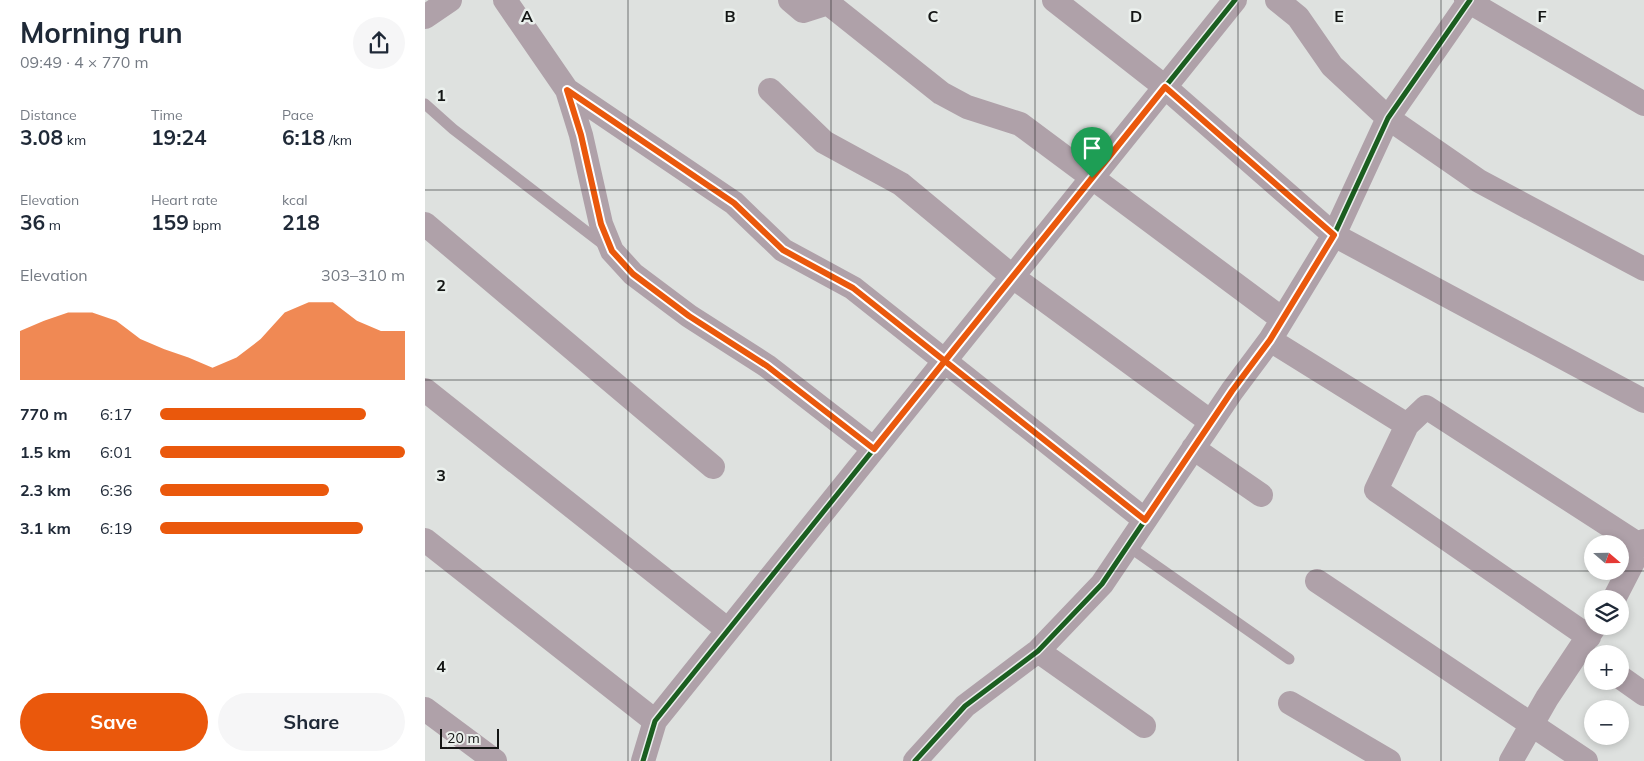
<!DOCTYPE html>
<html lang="en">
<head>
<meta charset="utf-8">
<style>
  body { margin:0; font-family:Mulish,sans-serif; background:#f6f6f7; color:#1f2937; height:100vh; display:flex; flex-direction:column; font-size:19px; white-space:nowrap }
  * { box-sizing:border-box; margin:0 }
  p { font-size:16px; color:#747a83 }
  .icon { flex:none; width:28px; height:28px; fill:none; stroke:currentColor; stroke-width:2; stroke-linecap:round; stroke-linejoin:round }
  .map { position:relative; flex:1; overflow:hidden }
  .sheet { display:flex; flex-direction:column; background:#fff; width:425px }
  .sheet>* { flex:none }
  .needle { width:32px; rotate:110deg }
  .controls { position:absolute; left:1159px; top:535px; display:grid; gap:10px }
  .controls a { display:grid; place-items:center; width:45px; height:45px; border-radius:50%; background:#fff; box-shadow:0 2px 8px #0003; font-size:25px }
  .scale { position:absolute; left:15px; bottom:12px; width:59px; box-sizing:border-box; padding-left:5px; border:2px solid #141615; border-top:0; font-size:14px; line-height:18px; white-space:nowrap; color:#141615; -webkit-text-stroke:4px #eaefec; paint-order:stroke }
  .pin { position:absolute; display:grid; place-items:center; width:42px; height:42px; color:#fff; margin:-51px -21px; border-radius:50% 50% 50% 0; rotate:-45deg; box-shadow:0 0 5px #0007 }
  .pin .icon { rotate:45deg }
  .round { display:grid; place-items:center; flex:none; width:52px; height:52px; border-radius:26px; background:#f6f6f7 }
  .overview { display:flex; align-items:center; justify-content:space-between; height:85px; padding:0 20px }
  h1 { font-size:28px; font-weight:700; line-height:38px }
  .figures { display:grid; grid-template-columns:repeat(3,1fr); gap:8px; height:85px; padding:5px 20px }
  .figures div { display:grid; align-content:center }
  .figures b { font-size:21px; font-weight:700 }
  .figures small { font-size:14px; font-weight:400 }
  .figures p { font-size:14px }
  .chart { height:140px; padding:10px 20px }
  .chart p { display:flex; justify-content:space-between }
  .chart svg { width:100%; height:90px; margin-top:5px; fill:#ea580c; opacity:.7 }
  .primary-button { display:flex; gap:10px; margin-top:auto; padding:10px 20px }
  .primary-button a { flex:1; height:58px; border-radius:30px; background:#ea580c; color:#fff; font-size:20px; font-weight:700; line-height:58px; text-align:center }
  .primary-button a+a { background:#f6f6f7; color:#1f2937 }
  ul { padding:0 20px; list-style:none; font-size:16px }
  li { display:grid; grid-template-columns:80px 60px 1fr; align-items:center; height:38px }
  li i { height:12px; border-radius:6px; background:#ea580c }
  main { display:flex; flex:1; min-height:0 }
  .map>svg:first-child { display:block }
</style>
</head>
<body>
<main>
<section class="sheet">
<div class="overview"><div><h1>Morning run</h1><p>09:49 · 4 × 770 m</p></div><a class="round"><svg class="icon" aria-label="share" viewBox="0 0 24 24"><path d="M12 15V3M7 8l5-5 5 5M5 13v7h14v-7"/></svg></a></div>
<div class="figures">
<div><p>Distance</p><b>3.08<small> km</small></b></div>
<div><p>Time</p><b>19:24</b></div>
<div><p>Pace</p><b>6:18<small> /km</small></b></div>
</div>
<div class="figures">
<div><p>Elevation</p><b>36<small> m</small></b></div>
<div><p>Heart rate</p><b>159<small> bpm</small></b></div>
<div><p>kcal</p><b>218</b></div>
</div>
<div class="chart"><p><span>Elevation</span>303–310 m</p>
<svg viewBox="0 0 160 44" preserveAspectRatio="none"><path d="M0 44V20L10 15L20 11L30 11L40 15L50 24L60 29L70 33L80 38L90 33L100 24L110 11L120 6L130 6L140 15L150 20L160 20V44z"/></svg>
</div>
<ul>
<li><b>770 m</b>6:17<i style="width:84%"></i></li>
<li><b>1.5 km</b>6:01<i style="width:100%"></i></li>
<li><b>2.3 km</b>6:36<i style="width:69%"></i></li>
<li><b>3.1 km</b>6:19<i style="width:83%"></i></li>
</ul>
<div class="primary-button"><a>Save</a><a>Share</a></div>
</section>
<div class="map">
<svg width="1219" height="761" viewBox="0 0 1219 761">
  <rect width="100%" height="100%" fill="#dee1df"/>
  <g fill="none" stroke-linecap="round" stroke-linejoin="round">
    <!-- service -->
    <path stroke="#afa1a9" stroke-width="11" d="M0,104L28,129L179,245
      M703,546L864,659"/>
    <!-- minor -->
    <path stroke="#afa1a9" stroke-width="24" d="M80,0L142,90L156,135L176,224L187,251L208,274L264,316L342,366L449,449
      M365,0L378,11L403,3L516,93L542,107L595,124L857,319
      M629,0L740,87L909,235L1219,401
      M852,0L873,17L907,66L963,118L1054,181L1219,269
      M1041,0L1219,104
      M0,17L25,0
      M142,90L309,203L358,250L428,288L720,520
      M345,90L399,142L476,184L588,277L786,422
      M0,224L288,467
      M845,340L982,425L1001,407L1216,546
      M0,390L303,630
      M982,425L951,490L1164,637
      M768,448L836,495
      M0,540L230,721
      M892,581L1161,761
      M1189,599L1219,541
      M613,651L719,726
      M1195,677L1219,694
      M865,703L964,761
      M0,709L70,761
      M218,761L230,721L810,0
      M490,761L540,706L613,651L677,584L807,391L845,340L909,235L963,118L1045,0
      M1086,761L1122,698L1170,626"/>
    <!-- cycleway casing -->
    <g stroke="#eaefec" stroke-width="8">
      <path id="cycleway" d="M218,761L230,721L810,0
        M490,761L540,706L613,651L677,584L807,391L845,340L909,235L963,118L1045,0"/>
    </g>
    <!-- cycleway -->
    <use href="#cycleway" stroke="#1b5e20" stroke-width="5"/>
  </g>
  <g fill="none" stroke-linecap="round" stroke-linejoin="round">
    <!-- route casing -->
    <g stroke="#fff" stroke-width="10">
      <path id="route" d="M667,178C595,268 522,358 449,449L342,366L264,316L208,274L187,251L176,224L156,135L142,90L309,203L358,250L428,288L720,520L807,391L845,340L909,235L740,87L667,178"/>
    </g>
    <!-- route -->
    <use href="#route" stroke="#ea580c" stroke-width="6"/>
  </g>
  <!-- grid -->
  <path fill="none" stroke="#141615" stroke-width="1" stroke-opacity="0.55" d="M203,0V761M406,0V761M610,0V761M813,0V761M1016,0V761M0,190H1219M0,380H1219M0,571H1168M1195,571H1219"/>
  <g font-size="16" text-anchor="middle" font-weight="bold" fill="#141615" stroke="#eaefec" stroke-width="5" stroke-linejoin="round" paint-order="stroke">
    <text x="102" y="22">A</text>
    <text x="305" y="22">B</text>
    <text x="508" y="22">C</text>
    <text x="711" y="22">D</text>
    <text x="914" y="22">E</text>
    <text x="1117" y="22">F</text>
    <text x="16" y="101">1</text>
    <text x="16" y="291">2</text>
    <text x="16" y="481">3</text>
    <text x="16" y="672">4</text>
  </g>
</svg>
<div class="controls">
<a><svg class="needle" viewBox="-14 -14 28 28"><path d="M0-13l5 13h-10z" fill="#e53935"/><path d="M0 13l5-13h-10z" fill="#747a83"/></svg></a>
<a><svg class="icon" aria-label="layers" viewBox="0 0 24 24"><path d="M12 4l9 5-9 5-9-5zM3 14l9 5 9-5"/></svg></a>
<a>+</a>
<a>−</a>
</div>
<div class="scale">20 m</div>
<div class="pin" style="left:667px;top:178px;background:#1e9e55"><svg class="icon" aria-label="arrive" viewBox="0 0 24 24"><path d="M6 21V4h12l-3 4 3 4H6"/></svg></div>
</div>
</main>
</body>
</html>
